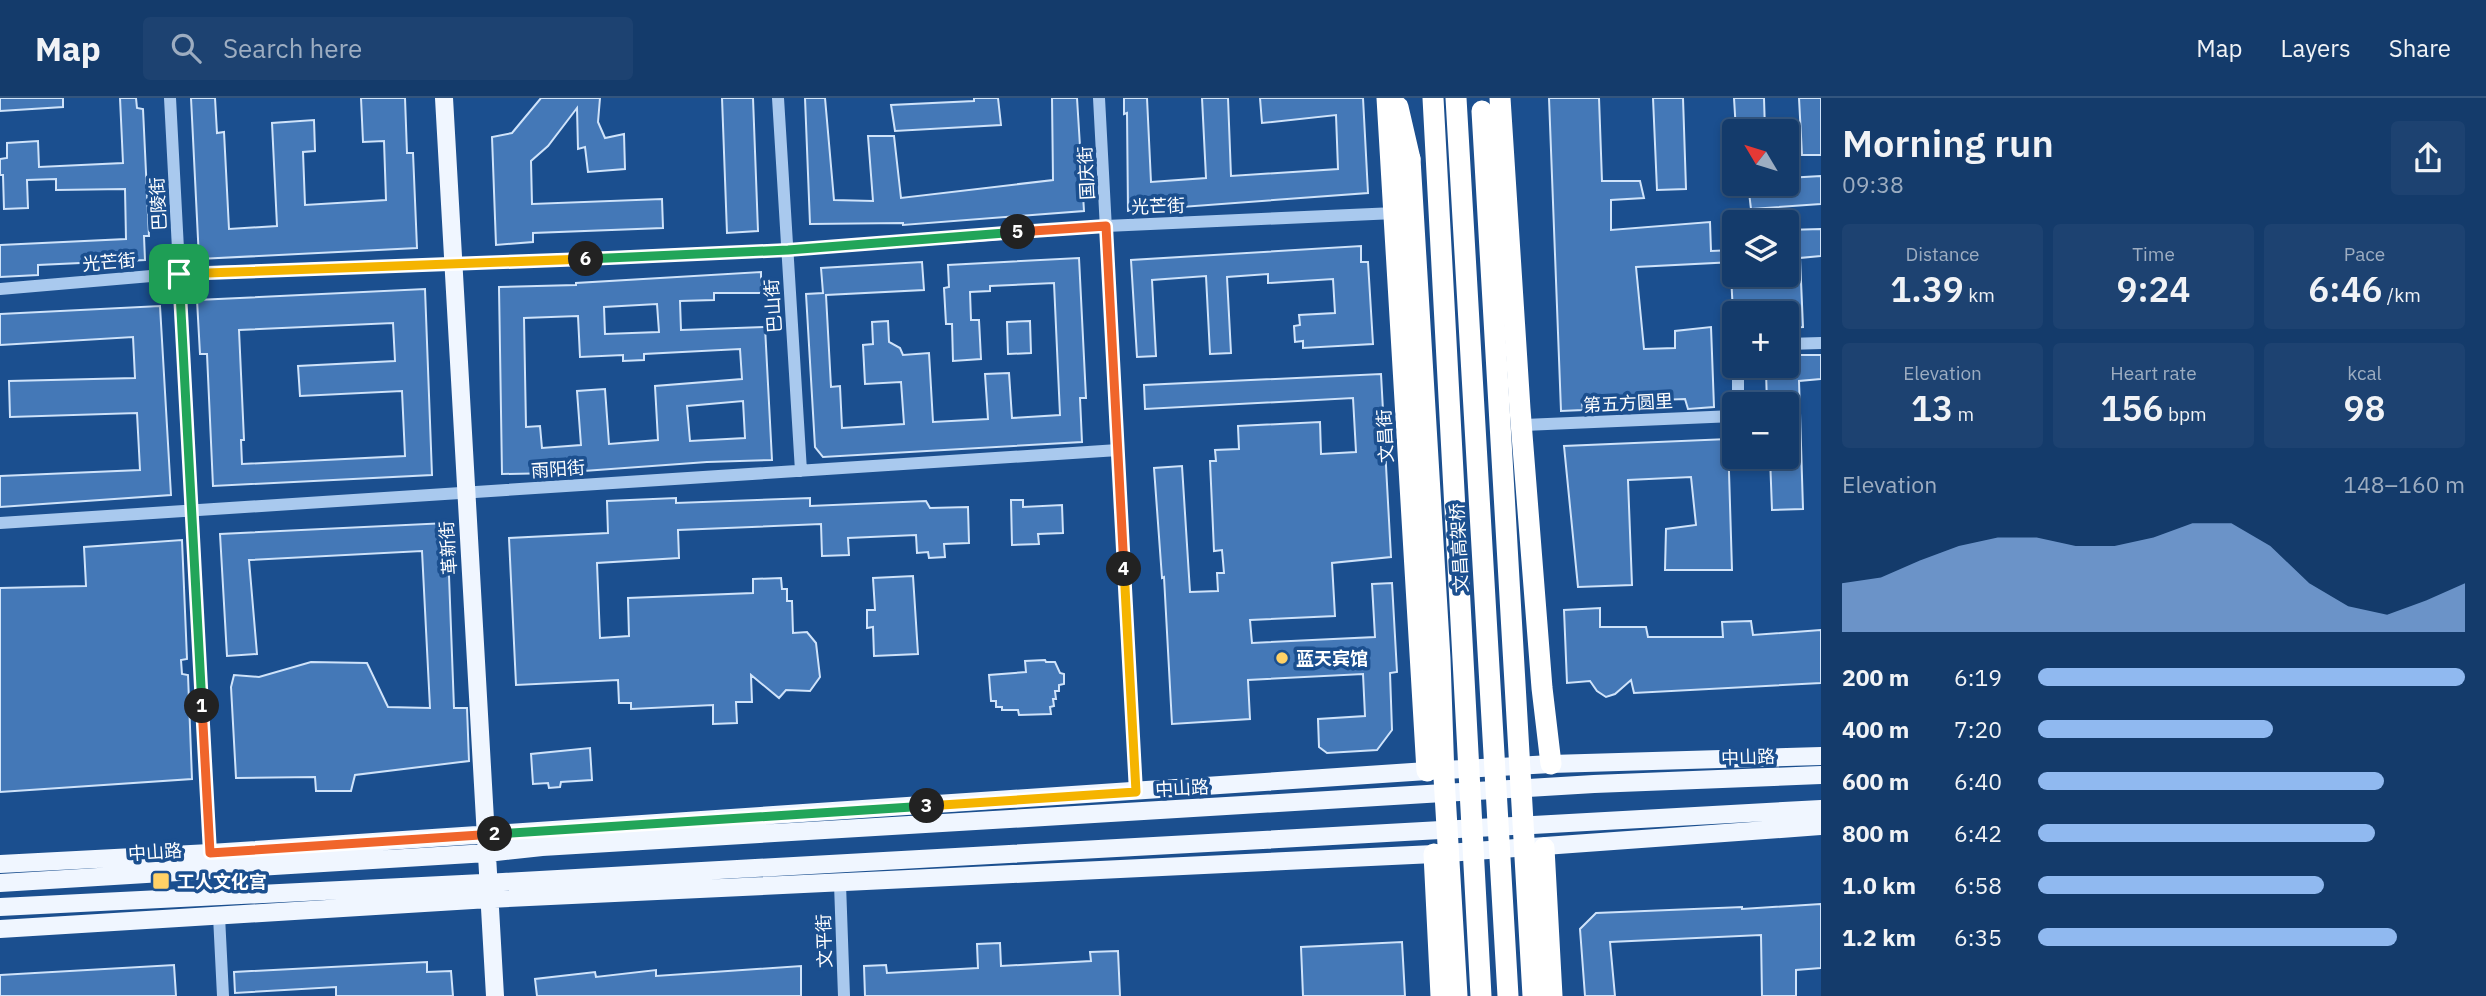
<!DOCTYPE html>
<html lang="en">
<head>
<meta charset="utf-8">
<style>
  body { margin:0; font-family:"IBM Plex Sans","Noto Sans SC",sans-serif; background:#1d4271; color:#f1f3f6; height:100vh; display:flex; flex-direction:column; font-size:26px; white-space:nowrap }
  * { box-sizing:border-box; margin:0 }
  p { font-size:23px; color:#9dadc1 }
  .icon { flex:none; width:38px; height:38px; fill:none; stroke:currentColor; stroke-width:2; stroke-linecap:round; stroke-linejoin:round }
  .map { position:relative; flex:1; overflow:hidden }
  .side { display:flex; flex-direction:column; background:#143b6b; width:665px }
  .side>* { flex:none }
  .needle { width:46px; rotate:308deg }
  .buttons { position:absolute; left:1722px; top:21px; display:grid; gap:14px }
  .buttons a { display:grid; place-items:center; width:77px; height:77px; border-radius:7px; background:#143b6b; box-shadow:0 4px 10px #0003,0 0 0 2px #33557e; font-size:35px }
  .pin { position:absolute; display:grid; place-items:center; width:60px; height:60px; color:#fff; margin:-30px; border-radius:14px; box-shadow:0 4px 10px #0006 }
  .km { position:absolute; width:35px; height:35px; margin:-18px; border-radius:50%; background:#222; color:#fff; font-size:19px; line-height:35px; text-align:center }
  .round { display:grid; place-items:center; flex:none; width:74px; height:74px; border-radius:7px; background:#1d4271 }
  .summary { display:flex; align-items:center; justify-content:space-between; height:119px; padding:0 21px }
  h1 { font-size:38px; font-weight:600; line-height:52px }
  .figures { display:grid; grid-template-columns:repeat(3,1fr); gap:10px; height:119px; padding:7px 21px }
  .figures div { display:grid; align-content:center; border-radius:7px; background:#1d4271; text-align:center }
  .figures b { font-size:35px; font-weight:600 }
  .figures small { font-size:19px; font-weight:400 }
  .figures p { font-size:19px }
  .chart { height:196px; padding:14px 21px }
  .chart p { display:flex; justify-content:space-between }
  .chart svg { width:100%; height:126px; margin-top:7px; fill:#90b9f0; opacity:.7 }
  ul { padding:0 21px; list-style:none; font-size:23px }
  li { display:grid; grid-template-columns:112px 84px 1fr; align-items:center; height:52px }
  li i { height:18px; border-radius:9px; background:#90b9f0 }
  header { display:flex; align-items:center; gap:42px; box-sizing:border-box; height:98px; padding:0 35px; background:#143b6b; border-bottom:2px solid #33557e }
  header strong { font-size:33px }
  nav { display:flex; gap:38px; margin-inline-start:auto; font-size:24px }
  .search { width:490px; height:63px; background:#1d4271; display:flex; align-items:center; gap:18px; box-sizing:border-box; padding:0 24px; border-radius:7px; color:#9dadc1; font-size:26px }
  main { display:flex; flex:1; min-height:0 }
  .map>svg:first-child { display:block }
</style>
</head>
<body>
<header>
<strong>Map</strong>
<div class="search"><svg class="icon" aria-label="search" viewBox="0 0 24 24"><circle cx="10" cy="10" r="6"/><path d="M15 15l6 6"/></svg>Search here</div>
<nav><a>Map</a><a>Layers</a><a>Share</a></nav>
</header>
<main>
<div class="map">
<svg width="1821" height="898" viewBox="0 0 1821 898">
  <rect width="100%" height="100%" fill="#1b4f8f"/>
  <!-- building -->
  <path fill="#4478b7" stroke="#cfe3fa" stroke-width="2" fill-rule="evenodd" d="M0,0H63V9L0,13Z
    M120,0H136L137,10L143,11L149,138H144L145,162L38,167V177L0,179V147L126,141L125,91L56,92V81L27,82L28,110L4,111L3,77H0V61L7,60V45L38,43L39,69L123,65Z
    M191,0H215L217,35L224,34L229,131L277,128L272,25L314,22L315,53L303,54L305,107L386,102L384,43L363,44L361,0H405L407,55H413L417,150L199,161Z
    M541,0H600L598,24L605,40L624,36L625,71L588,74L585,49L578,51L577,10L548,48L531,63L532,106L662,101L663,130L533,135V144L496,147L492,39L512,35Z
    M722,0H753L758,133L727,135Z
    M805,0H825L834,102L873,103L868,38H894L901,100L1053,82L1052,0H1077L1084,113L903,127V125L810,126Z
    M974,0H998L1001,27L895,33L891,7L974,3Z
    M1124,0H1147L1151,84L1206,80L1202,0H1228L1231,78L1338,71L1336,17L1262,25L1260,0H1363L1368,95L1128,113L1127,15L1124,16Z
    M1549,0H1599L1602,83H1640L1644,100L1611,102V132L1710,124L1711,153L1734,152V164L1636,169L1644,251L1675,250V233L1711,229L1714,309L1688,311L1685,301L1582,305L1583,312L1561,313Z
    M1653,0H1683L1686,91L1657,92Z
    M1734,0H1764L1765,33H1736Z
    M1799,0H1821V57H1802Z
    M1821,78V106L1751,111L1748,86H1787V80Z
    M1821,131V158L1800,160L1803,229L1787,230V215H1733L1731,177H1787V132Z
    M1361,148V164H1368L1373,246L1303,250V243L1295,244L1294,228L1300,227L1299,217L1335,215L1333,181L1268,185V176L1227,179L1231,255L1210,256L1206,178L1152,182L1156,258L1137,259L1131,162Z
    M1079,160L1086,300H1080L1082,344L823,359L815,349L806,196L823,195L821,170L922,164L924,192L826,197L831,289L840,288L842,330L904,326L901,284L865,286L863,247L873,246L872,224L888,223L889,244L900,250L903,257L929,255L933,324L988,321L985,276L1009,275L1012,320L1060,317L1054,185L990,188V193L970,194L971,222H979L981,261L953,263L952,226H946L944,190L949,189L948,167Z
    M761,174V195H714V202L680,203L681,232L765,229L772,362L707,364L556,375L502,376L499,189L576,187V185ZM657,206L659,234L605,236L604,209ZM578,218L580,259L623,257V263L644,262V256L740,251L742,281L655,288L658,342L609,346L605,291L577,293L581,347L542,350L540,328L526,329L524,220ZM743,303L745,340L690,343L687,308Z
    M425,191L432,377L213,388L207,256H200L197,202ZM393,225L395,263L298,268L300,298L402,293L405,358L242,366L241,342H244L239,232Z
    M160,208L171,397L0,409V378L140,372L137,315L10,319L9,283L135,280L133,239L0,247V216Z
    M1030,223L1031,255L1008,256L1007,224Z
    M1789,257H1821V281L1799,283L1803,411L1772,412L1770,359H1787V306H1767L1766,273H1789Z
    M1381,276L1391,459L1332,465L1335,518L1250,522L1252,545L1375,539L1372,486L1392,485L1397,574L1390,575L1392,632L1377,652L1327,655L1319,649L1318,621L1365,618L1363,576L1248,582L1250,621L1172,626L1164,479L1162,480L1154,370L1182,368L1190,494L1218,493L1217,475H1224L1222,452L1214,453L1210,363H1216L1215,352L1239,351L1238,328L1320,324L1321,356L1356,354L1353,300L1145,311L1144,287Z
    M1728,341L1732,472H1665L1666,431L1696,427L1691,379L1628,382L1632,487L1578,489L1564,348Z
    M676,400V405L810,400V408L926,403L930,410L968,409L969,445L944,446L945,459L929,460L928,454L917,455L916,437L848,440L849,457L822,458L821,426L678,432L679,460L597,465L600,540L629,538L628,500L753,495V481L781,480L782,491H787V503H792L793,535L807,534L816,545L820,579L810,593L786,592L779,600L751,577L752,604H736L737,625L713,626V607L631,611V605H619L618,582L516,587L509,440L608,435L607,403Z
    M1011,402H1023V409L1062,407L1063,435L1038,436L1039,446L1012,447Z
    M447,425L454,610H467L469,663L355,677L351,693H316L315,679L236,680L231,589L234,577L259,579L311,564L367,565L388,609L430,610L422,453L249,462L257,556L227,558L220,436Z
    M182,442L187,561L181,562L182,576L188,577L192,681L0,694V490L86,488L84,449Z
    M913,478L918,556L874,558L873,529L867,530V512H875L873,480Z
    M1600,510V529H1646L1648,539H1723L1722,524L1751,523L1753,537L1821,532V585L1634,595L1631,582L1615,596L1606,599L1597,593L1590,583L1567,585L1564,512Z
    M1045,562L1046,564H1055L1060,575L1064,576V586L1059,587V593H1055L1056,601H1053L1054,608L1050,609L1051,616L1019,617L1018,612H1002V609H996V603H991L989,577L1026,574L1025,563Z
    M590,650L592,682L561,684L560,689L549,690L548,685L533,686L531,656Z
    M1821,806V870L1796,872V898H1762L1761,837L1610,844L1615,898H1585L1580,831L1596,815L1742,809V811Z
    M1402,844L1405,898H1303L1301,849Z
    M1000,845L1001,868L1091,863L1090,854L1118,853L1120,898H865L864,868L886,867L887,875L978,870L977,846Z
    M427,864V874L451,873L453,898H336V889L235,895L234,874Z
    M174,867L176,898H0V877Z
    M801,868V898H537L535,881L595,874L596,879L656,872V878Z"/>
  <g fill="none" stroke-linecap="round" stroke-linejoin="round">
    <!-- minor -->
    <path stroke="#a9c9ee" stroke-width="12" d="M170,0L210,755
      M778,0L801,373
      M1099,0L1136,694
      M0,191L186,175L453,166L787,152L1106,128L1395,115
      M1787,246L1821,245
      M1738,268V306
      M1522,327L1734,318
      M0,425L1118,352
      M840,786L844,898
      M219,818L223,898"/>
    <!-- major -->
    <path stroke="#f0f6ff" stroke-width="18" d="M444,0L495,898
      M0,766L210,755L1427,673L1551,666L1821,658
      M0,785L487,755L542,749L1594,686L1821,677
      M0,809L503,784L1821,711
      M0,831L489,801L1434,756L1821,728"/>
    <!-- highway -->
    <path stroke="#fff" stroke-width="21" d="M1387,0L1427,673
      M1500,0L1520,311L1542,590L1551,666
      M1398,9L1410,61
      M1544,750L1552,898
      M1434,756L1441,898"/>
    <!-- highway-bridge -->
    <path stroke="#fff" stroke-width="21" d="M1433,0L1481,898
      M1456,0L1508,898
      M1482,13L1533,898
      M1410,61L1440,561L1444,679L1457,898"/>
  </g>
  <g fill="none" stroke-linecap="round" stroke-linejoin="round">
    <!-- split-1 casing -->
    <g stroke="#fff" stroke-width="14">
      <path id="split-1" d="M179,176L202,608"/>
    </g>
    <!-- split-2 casing -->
    <g stroke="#fff" stroke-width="14">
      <path id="split-2" d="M202,608L210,755L495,736"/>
    </g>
    <!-- split-3 casing -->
    <g stroke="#fff" stroke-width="14">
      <path id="split-3" d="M495,736L927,708"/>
    </g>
    <!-- split-4 casing -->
    <g stroke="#fff" stroke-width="14">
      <path id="split-4" d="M927,708L1136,694L1124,471"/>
    </g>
    <!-- split-5 casing -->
    <g stroke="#fff" stroke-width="14">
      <path id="split-5" d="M1018,134L1106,128L1124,471"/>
    </g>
    <!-- split-6 casing -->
    <g stroke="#fff" stroke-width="14">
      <path id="split-6" d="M586,161L788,152L1018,134"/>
    </g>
    <!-- split-7 casing -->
    <g stroke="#fff" stroke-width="14">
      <path id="split-7" d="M179,176L586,161"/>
    </g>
    <!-- split-1 -->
    <use href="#split-1" stroke="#22a559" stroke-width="9"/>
    <!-- split-2 -->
    <use href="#split-2" stroke="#f0652b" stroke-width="9"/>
    <!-- split-3 -->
    <use href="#split-3" stroke="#22a559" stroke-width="9"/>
    <!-- split-4 -->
    <use href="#split-4" stroke="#f5b400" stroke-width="9"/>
    <!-- split-5 -->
    <use href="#split-5" stroke="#f0652b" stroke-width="9"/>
    <!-- split-6 -->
    <use href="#split-6" stroke="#22a559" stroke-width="9"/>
    <!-- split-7 -->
    <use href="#split-7" stroke="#f5b400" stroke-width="9"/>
  </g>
  <!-- markers -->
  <g fill="#ffd166" stroke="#1b4f8f" stroke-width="2.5">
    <circle cx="1282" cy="560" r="7"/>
    <rect x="152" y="774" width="18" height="18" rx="3.5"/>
  </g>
  <g text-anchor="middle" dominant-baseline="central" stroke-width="7" stroke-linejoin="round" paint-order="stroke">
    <!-- street labels -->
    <g font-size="18" fill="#fff" stroke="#1b4f8f">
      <text transform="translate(1086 75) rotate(-93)">国庆街</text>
      <text transform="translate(158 106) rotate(-93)">巴陵街</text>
      <text transform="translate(1158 108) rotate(-2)">光芒街</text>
      <text transform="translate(109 164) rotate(-5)">光芒街</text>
      <text transform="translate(773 208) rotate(-94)">巴山街</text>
      <text transform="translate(1628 305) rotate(-3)">第五方圆里</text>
      <text transform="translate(1385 338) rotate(-93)">文昌街</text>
      <text transform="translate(558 371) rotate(-4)">雨阳街</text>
      <text transform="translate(448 450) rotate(-94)">革新街</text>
      <text transform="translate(1459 450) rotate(-93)">文昌高架桥</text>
      <text transform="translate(1748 659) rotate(-2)">中山路</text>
      <text transform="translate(1182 690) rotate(-3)">中山路</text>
      <text transform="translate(155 754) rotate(-4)">中山路</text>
      <text transform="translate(824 843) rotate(-92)">文平街</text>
    </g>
    <!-- poi labels -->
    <g font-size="18" font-weight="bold" fill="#fff" stroke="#1b4f8f" text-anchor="start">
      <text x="1296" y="560">蓝天宾馆</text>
      <text x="177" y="783">工人文化宫</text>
    </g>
  </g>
</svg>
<div class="buttons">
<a><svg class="needle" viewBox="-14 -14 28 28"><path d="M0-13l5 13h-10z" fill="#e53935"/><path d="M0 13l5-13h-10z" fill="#9dadc1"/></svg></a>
<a><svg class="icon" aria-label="layers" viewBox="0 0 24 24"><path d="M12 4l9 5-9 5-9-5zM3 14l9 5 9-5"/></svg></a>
<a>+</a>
<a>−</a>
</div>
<div class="pin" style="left:179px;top:176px;background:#1e9e55"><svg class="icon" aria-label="arrive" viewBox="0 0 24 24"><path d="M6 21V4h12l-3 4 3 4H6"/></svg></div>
<b class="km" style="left:202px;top:608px">1</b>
<b class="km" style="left:495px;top:736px">2</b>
<b class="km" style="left:927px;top:708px">3</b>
<b class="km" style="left:1124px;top:471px">4</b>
<b class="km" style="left:1018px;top:134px">5</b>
<b class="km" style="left:586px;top:161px">6</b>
</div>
<section class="side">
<div class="summary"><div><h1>Morning run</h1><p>09:38</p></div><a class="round"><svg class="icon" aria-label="share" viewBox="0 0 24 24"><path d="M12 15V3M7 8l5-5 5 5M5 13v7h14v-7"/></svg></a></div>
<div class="figures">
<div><p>Distance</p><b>1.39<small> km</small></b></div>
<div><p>Time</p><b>9:24</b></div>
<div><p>Pace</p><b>6:46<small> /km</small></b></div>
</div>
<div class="figures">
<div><p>Elevation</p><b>13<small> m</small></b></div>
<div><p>Heart rate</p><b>156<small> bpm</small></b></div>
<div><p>kcal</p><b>98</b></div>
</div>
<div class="chart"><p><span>Elevation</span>148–160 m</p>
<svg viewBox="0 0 160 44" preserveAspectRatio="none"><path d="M0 44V27L10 25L20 19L30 14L40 11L50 11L60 14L70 14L80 11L90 6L100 6L110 14L120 27L130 35L140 38L150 33L160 27V44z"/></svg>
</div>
<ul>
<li><b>200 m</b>6:19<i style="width:100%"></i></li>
<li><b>400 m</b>7:20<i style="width:55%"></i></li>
<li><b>600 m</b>6:40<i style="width:81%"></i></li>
<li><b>800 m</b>6:42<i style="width:79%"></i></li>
<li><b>1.0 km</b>6:58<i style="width:67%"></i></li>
<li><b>1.2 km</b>6:35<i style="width:84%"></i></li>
</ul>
</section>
</main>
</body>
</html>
